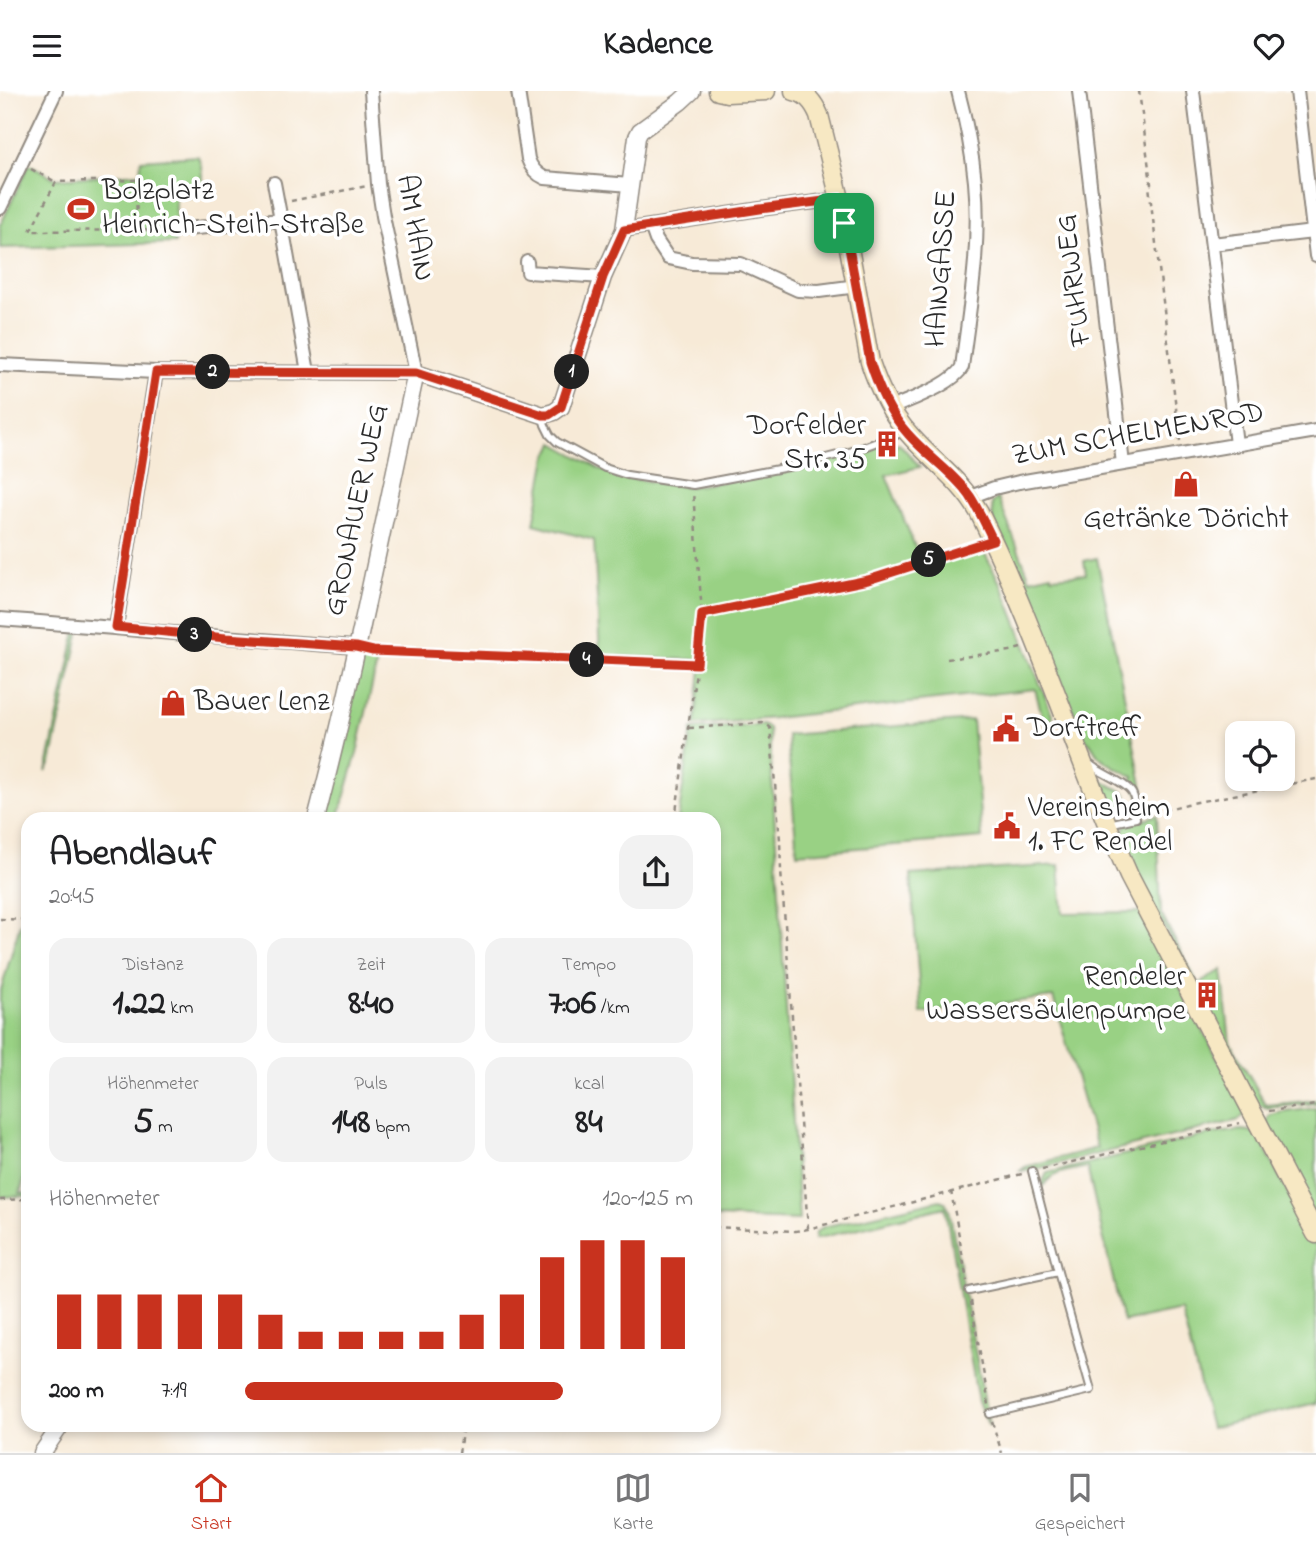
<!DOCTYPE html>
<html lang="de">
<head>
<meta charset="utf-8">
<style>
  body { margin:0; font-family:"Indie Flower",sans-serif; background:#f2f2f2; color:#202124; height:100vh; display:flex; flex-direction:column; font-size:26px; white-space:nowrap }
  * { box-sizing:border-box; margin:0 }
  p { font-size:23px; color:#757577 }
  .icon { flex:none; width:38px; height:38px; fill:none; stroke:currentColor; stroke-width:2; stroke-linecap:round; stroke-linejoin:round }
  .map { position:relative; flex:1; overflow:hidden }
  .side { position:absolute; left:21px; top:721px; width:700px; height:620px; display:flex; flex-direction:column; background:#fff; border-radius:21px; box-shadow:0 4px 10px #0003 }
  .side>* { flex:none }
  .fabs { position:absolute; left:1225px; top:630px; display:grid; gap:14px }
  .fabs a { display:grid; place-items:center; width:70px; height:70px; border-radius:14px; background:#fff; box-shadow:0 4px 10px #0003; font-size:35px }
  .pin { position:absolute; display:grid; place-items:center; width:60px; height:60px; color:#fff; margin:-30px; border-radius:14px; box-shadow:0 4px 10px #0006 }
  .km { position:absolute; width:35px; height:35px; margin:-18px; border-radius:50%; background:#222; color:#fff; font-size:19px; line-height:35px; text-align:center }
  .round { display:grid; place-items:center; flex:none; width:74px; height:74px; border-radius:21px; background:#f2f2f2 }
  .head { display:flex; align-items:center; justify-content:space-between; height:119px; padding:0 28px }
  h1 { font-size:38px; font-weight:700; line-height:52px }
  .metrics { display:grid; grid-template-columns:repeat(3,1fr); gap:10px; height:119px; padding:7px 28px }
  .metrics div { display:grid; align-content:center; border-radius:18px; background:#f2f2f2; text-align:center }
  .metrics b { font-size:35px; font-weight:700 }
  .metrics small { font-size:19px; font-weight:400 }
  .metrics p { font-size:19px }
  .chart { height:196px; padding:14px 28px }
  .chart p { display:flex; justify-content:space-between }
  .chart svg { width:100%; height:126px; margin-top:7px; stroke:#c8321e; stroke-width:6 }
  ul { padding:0 28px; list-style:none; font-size:23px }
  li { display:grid; grid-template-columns:112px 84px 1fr; align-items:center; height:52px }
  li i { height:18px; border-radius:9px; background:#c8321e }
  header { display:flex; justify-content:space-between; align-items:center; height:91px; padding:0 28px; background:#fff; font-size:32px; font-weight:700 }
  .menu { display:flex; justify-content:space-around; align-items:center; height:98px; border-top:2px solid #e0e0e0; background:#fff; font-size:19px; color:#757577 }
  .menu a { display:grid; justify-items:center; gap:4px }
  .menu .active { color:#c8321e }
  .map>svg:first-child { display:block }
</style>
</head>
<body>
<header><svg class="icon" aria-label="menu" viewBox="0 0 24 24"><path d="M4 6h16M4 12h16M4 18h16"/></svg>Kadence<svg class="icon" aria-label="heart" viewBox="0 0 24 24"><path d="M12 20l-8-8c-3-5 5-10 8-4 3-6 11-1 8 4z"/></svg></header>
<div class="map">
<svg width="1316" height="1362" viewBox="0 0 1316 1362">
  <rect width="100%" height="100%" fill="#fff"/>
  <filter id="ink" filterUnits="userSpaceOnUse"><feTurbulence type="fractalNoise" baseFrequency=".0143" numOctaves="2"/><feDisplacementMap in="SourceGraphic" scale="14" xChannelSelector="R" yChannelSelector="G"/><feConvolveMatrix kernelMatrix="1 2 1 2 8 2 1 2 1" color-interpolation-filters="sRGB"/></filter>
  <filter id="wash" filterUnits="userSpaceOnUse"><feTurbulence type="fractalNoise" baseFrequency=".00686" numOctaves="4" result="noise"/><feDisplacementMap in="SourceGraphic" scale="28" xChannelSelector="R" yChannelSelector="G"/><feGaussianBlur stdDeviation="1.57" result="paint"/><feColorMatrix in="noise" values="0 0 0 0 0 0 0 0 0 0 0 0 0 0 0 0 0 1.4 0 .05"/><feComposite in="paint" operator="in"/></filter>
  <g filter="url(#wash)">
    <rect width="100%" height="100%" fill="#f7ead7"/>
    <!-- green -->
    <path fill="#99d184" stroke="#627e58" stroke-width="2" d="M198,65L201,75L204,105L176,107L175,152L0,157V135L29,73L56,88L140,82L141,69Z
      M554,352L600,378L620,386L689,396L800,378L880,353L882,358L899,352L920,376L886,384L924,478L981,455L1004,500L1053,626L1044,632L1035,598L774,627L695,634L702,569L600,565L594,449L534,433L547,366Z
      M998,407L1030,488L1051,483L1052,486L1086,483L1084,470L1097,467L1147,719H1143L1136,695L1131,690L1134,686C1123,680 1108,674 1099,665C1093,659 1093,652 1085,648L993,429L992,412Z
      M80,538L51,672L46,681L76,540Z
      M373,564L378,567L357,662L338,728H323L338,674L360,569Z
      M972,629L982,747L797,762L787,644Z
      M763,634L769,638L799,1129L714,1126V728H678L692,638Z
      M1099,688L1125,702L1127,707L1126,717C1108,729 1102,701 1097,689Z
      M1157,724L1161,823L1198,893L1222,879L1230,951L1266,1014L1316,1009V1012L1267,1017L1256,1013L1119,750L1126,734Z
      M1059,774L1063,822L1140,821L1247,1022L1239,1029L1027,1080H1020L1025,1076L1097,1057L1053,906L921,922L911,784Z
      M20,833H28V1075L20,1102H28V1105L0,1106V903Z
      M1316,1017V1130L1266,1032L1270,1024L1278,1022Z
      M1241,1039L1250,1040L1258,1044L1316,1156V1312L1211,1337L1181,1219L1123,1231L1087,1076C1071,1080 1053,1080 1044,1094L1040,1096L1047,1082L1211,1043Z
      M940,1109L945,1111L949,1118L989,1335L978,1311L945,1116L815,1148L816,1141L823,1136Z"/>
  </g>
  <g filter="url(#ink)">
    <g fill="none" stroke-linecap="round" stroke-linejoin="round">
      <!-- service casing -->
      <g stroke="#918a81" stroke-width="10">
        <path id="service" d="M543,327L545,334L550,344L557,351L605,377L627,384L693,394L799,374L853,360L904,341
          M1091,674C1101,683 1129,692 1133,704C1136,710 1135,720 1136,727L1108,733
          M969,1200L1058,1181L1032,1080
          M990,1323L1091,1299L1058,1181"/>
      </g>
      <!-- minor casing -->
      <g stroke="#918a81" stroke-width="16">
        <path id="minor" d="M518,0L528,68C531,77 536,83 545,87L630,94
          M1079,0L1123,373
          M1193,0L1236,353
          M1297,0L1316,165
          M274,92L281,129
          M0,117L56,0
          M651,135L656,149L668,167L692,172L741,173L798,199L819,200L857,195
          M175,139L281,129L308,281
          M624,139L760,118L840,108
          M1212,153L1313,141
          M527,171L528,181L603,186
          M0,274L156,281L416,282L383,125L378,93L371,0
          M889,318C908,309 953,294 962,276C970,214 981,153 975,91C972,60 966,30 958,0
          M970,406L994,397L1019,391L1316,340
          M0,528C119,537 237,548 356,556
          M116,536L156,281"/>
      </g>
      <!-- tertiary casing -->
      <g stroke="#918a81" stroke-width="19">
        <path id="tertiary" d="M316,728C355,581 383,431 416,282L543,324L554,321L561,316L603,186L624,139L637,46L640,40L680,11L692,0
          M42,1362L61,1334"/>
      </g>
      <!-- secondary casing -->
      <g stroke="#918a81" stroke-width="21">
        <path id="secondary" d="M718,0L727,2L766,0
          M794,0C807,2 814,12 819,24L840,108L870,271C879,298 890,322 909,343C932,370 961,389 979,421C1037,539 1076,665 1129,785L1316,1143"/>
      </g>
      <!-- path -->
      <path stroke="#918a81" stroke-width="2.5" stroke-dasharray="5 5" stroke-linecap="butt" d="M1139,0L1151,93L1149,95L1180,350
        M31,78L56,91
        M291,110L367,95
        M137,139L136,89L56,91L30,140L163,139
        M702,523L868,489L979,453
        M372,560L697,573
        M947,568L1010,560L1021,557
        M689,637L763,632L770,636L780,749L781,780L808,1137
        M1145,724L1187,713L1316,688
        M675,728L697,573L702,523L693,401
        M0,828L28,829
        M1269,1020L1316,1014
        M1042,1078L1240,1032
        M951,1100L967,1190
        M0,1109L28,1108
        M714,1136L796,1140L808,1138L1022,1083
        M971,1210L989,1314
        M992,1331L1002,1362
        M459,1362L463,1334"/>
      <!-- service -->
      <use href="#service" stroke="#fff" stroke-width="6"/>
      <!-- minor -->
      <use href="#minor" stroke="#fff" stroke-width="12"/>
      <!-- tertiary -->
      <use href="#tertiary" stroke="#fff" stroke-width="16"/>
      <!-- secondary -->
      <use href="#secondary" stroke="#f7e8c3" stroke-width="18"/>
    </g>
  </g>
  <g fill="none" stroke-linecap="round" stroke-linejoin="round" filter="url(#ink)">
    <!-- route casing -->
    <g stroke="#fff" stroke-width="14">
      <path id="route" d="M840,108L870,271C879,298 889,322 908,343C927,365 953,381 970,405C979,419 986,435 993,449L868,489L702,523L697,573L373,560L356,556L226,547L116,536L156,281L416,282L543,324H549L561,316L603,186L624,139L760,118Z"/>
    </g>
    <!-- route -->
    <use href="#route" stroke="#c8321e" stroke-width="9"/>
  </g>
  <!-- icons -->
  <defs>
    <g id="stadium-bare" transform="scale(2.1)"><path d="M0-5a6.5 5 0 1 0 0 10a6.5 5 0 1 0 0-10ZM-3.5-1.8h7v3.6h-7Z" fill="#c8321e" stroke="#fff" stroke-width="2.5" paint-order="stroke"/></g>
    <g id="building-bare" transform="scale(2.1)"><path d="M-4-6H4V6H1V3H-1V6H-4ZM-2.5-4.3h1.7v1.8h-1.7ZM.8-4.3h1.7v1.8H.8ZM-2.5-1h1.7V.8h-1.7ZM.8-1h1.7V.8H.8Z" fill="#c8321e" stroke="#fff" stroke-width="2.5" paint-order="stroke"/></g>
    <g id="shop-bare" transform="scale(2.1)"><path d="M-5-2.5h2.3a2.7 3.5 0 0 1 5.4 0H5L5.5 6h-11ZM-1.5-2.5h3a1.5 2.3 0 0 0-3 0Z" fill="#c8321e" stroke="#fff" stroke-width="2.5" paint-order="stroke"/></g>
    <g id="civic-bare" transform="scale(2.1)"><path d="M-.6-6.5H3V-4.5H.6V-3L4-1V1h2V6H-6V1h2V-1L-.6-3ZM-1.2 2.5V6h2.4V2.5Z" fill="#c8321e" stroke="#fff" stroke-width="2.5" paint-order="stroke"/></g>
  </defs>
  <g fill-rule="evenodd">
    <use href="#stadium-bare" x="81" y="118"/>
    <use href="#building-bare" x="887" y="353"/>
    <use href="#shop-bare" x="1186" y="393"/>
    <use href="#shop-bare" x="173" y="612"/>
    <use href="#civic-bare" x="1006" y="638"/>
    <use href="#civic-bare" x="1007" y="735"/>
    <use href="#building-bare" x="1207" y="904"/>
  </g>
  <g text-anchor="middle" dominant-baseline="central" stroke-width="7" stroke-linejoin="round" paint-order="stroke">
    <!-- poi labels -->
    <g font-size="30" fill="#2b2b2b" stroke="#fff" text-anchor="start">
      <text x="102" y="101">Bolzplatz<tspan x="102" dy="34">Heinrich-Steih-Straße</tspan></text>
      <text x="866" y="336" text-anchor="end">Dorfelder<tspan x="866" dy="34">Str. 35</tspan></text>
      <text x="1186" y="429" text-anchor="middle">Getränke Döricht</text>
      <text x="194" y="612">Bauer Lenz</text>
      <text x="1027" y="638">Dorftreff</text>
      <text x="1028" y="718">Vereinsheim<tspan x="1028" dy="34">1. FC Rendel</tspan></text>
      <text x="1186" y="887" text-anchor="end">Rendeler<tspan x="1186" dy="34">Wassersäulenpumpe</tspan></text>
    </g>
    <!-- street labels -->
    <g font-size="30" fill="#2b2b2b" stroke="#fff">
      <text transform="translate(414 137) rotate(80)">AM HAIN</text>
      <text transform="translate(942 178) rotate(-86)">HAINGASSE</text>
      <text transform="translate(1075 189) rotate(-97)">FUHRWEG</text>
      <text transform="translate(1138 344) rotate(-10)">ZUM SCHELMENROD</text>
      <text transform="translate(357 419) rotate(-78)">GRONAUER WEG</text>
    </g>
  </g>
</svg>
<div class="fabs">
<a><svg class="icon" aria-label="locate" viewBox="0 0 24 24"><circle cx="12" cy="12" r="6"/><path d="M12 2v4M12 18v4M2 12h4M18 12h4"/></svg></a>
</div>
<div class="pin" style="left:844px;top:132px;background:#1e9e55"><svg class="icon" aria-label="arrive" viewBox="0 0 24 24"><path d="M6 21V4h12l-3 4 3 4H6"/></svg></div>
<b class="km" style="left:572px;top:281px">1</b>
<b class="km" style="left:213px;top:281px">2</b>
<b class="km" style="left:195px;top:544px">3</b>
<b class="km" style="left:587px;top:569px">4</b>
<b class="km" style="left:929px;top:469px">5</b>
<section class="side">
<div class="head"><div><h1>Abendlauf</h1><p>20:45</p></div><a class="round"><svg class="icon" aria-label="share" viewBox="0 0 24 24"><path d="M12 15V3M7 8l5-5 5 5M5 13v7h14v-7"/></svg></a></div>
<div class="metrics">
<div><p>Distanz</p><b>1.22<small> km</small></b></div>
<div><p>Zeit</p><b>8:40</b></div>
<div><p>Tempo</p><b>7:06<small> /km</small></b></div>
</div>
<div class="metrics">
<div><p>Höhenmeter</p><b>5<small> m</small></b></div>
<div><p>Puls</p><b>148<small> bpm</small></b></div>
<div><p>kcal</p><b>84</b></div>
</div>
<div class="chart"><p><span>Höhenmeter</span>120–125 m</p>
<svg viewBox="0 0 160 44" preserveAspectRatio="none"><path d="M5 44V25M15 44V25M25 44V25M35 44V25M45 44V25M55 44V32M65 44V38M75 44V38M85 44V38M95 44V38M105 44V32M115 44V25M125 44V12M135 44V6M145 44V6M155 44V12"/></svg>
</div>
<ul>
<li><b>200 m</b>7:19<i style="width:71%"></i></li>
</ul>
</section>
</div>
<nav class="menu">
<a class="active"><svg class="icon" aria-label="home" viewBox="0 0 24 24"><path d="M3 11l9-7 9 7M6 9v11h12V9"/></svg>Start</a>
<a><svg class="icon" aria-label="map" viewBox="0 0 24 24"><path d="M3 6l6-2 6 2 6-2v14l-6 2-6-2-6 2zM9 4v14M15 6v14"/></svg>Karte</a>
<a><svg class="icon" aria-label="saved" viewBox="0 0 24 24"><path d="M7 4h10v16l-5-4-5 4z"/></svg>Gespeichert</a>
</nav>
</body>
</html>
